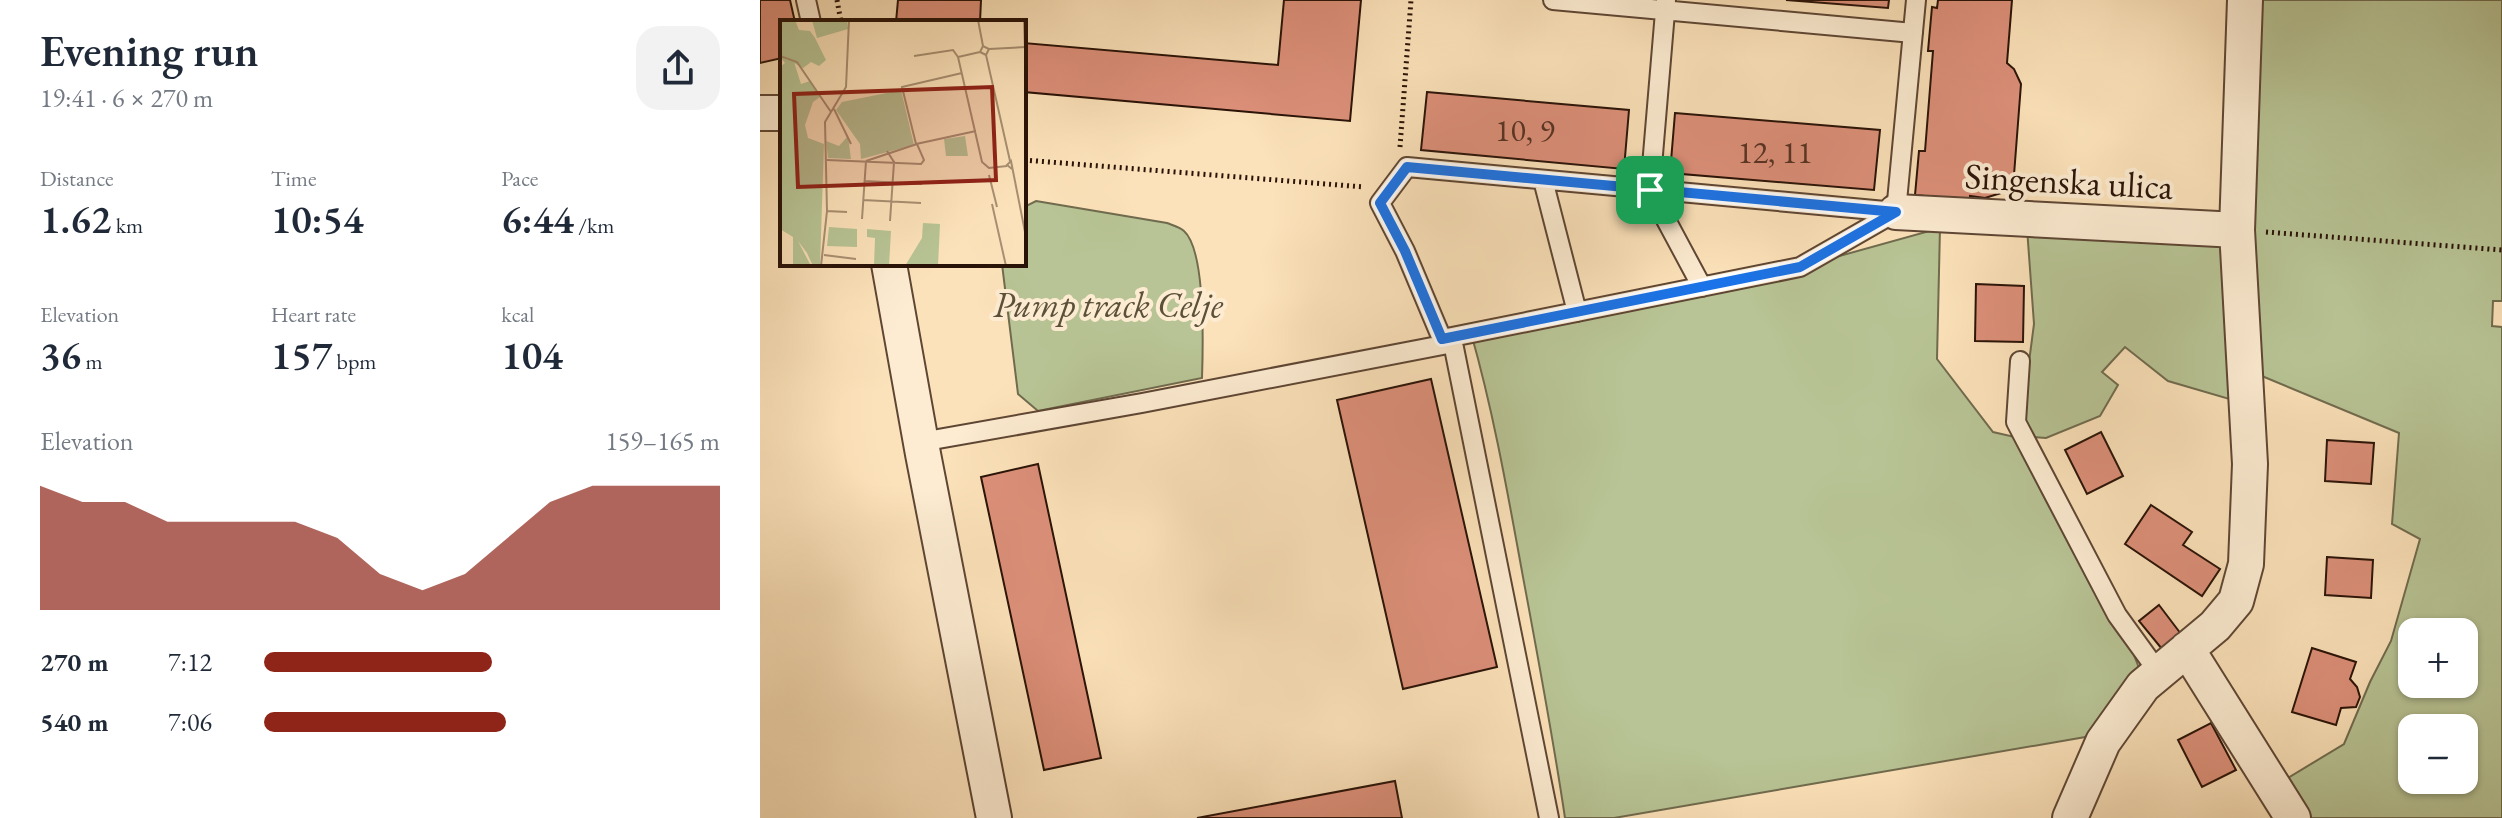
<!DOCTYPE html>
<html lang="en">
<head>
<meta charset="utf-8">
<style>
  body { margin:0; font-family:"EB Garamond",serif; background:#f2f2f3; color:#1f2937; height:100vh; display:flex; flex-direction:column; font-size:30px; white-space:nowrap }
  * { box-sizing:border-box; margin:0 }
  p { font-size:26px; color:#747a83 }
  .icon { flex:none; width:44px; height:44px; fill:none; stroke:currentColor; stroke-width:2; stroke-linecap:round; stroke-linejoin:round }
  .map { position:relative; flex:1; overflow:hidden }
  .sheet { display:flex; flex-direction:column; background:#fff; width:760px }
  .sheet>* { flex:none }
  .tools { position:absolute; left:1638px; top:618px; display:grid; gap:16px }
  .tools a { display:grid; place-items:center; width:80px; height:80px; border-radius:16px; background:#fff; box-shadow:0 2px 6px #0004; font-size:40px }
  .pin { position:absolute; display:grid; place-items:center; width:68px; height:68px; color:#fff; margin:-34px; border-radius:16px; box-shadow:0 4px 12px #0006 }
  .round { display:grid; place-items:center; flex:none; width:84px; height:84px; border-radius:24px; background:#f2f2f3 }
  .head { display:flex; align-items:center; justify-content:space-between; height:136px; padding:0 40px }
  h1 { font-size:44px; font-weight:600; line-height:60px }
  .stats { display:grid; grid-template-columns:repeat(3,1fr); gap:12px; height:136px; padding:8px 40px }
  .stats div { display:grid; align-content:center }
  .stats b { font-size:40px; font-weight:600 }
  .stats small { font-size:22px; font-weight:400 }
  .stats p { font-size:22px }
  .chart { height:224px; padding:16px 40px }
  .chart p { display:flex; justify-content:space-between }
  .chart svg { width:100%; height:144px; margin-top:8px; fill:#8f2418; opacity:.7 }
  ul { padding:0 40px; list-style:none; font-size:26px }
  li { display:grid; grid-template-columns:128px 96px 1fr; align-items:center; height:60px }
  li i { height:20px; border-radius:10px; background:#8f2418 }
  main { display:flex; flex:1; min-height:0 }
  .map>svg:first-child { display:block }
</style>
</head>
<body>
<main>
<section class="sheet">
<div class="head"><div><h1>Evening run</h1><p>19:41 · 6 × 270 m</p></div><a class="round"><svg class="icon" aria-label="share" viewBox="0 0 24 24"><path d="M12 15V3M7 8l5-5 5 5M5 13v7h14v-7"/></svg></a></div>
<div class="stats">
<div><p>Distance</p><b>1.62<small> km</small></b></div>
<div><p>Time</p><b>10:54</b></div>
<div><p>Pace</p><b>6:44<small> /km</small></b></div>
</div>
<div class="stats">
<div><p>Elevation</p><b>36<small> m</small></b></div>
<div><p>Heart rate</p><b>157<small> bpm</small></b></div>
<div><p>kcal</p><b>104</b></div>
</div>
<div class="chart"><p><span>Elevation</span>159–165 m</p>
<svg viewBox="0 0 160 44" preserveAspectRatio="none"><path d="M0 44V6L10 11L20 11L30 17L40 17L50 17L60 17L70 22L80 33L90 38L100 33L110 22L120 11L130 6L140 6L150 6L160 6V44z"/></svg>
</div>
<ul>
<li><b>270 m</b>7:12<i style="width:50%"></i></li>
<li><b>540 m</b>7:06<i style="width:53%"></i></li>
</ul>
</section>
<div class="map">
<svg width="1742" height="818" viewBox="0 0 1742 818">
  <rect width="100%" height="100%" fill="#fce2ba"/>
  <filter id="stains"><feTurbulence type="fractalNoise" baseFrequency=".0025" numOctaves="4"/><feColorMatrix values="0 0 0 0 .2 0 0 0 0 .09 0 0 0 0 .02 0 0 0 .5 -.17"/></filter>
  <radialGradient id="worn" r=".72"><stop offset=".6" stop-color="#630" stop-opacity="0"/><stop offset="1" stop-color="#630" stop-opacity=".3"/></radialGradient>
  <!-- green -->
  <path fill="#b8c495" stroke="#706b4e" stroke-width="2" fill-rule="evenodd" d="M1495,0H1742V301H1733L1732,326L1742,327V818H1540L1518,784L1584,744L1610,682L1631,641L1660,539L1632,524L1639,433L1497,374L1486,233ZM1652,632H1704V684H1652ZM1652,728H1704V780H1652Z
    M276,201L407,223C412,225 420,227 424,231C446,251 443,348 442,378L278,411L258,394L242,264H264V207Z
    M1180,228L1177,359L1233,432L1255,437L1327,577L1372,650L1379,668L1331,736L854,818H805C793,737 778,657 763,577C748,495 734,414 711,333L1040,267Z
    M1267,228L1404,235L1467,247L1476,401L1408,381L1365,347L1342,372L1358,385L1340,416L1286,438L1273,437L1262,415L1274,324Z"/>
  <!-- building -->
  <path fill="#dd907a" stroke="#291207" stroke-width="2" d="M0,0H30L35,22H22V58L0,63Z
    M138,0H221L220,22H136Z
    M524,0H601L590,121L264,92V43L518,65Z
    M1026,0H1129L1128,8Z
    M1178,0H1252L1247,63L1254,69L1261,84L1254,175L1248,187L1241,193L1225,198L1210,196V203L1184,198L1155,195L1159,151H1165L1173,51H1168L1172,7L1177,8Z
    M667,92L869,110L864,169L661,150Z
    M915,113L1120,130L1114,190L910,173Z
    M1216,284L1264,286L1263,342L1215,341Z
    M671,379L737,667L643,689L577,400Z
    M1341,432L1363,476L1327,494L1305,450Z
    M1567,440L1614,443L1611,484L1565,481Z
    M278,464L341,758L284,770L221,477Z
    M1391,505L1432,532L1423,545L1460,569L1442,596L1365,544Z
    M1567,557L1613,560L1611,598L1565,595Z
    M1399,605L1421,634L1402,649L1379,621Z
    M1552,648L1596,662L1590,679L1597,687L1600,697L1596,707L1581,708L1576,725L1532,712Z
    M1451,723L1476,770L1442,787L1418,740Z
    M635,781L642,818H437Z"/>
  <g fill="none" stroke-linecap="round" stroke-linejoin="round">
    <!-- lane casing -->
    <g stroke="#5e4634" stroke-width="22">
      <path id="lane" d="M46,0L51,22
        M793,0L1153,33
        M906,0L890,190L942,287
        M647,167L1136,212L1040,267L682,339L645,251L620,203Z
        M783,180L817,312
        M1136,212L1156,0
        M1260,361L1256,422L1357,615L1399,673
        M161,442L382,403L693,343L789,818"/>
    </g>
    <!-- street casing -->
    <g stroke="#5e4634" stroke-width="38">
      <path id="street" d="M0,113H22
        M1136,212L1477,230
        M129,264L163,454L234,818
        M1427,649L1533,818
        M1310,818L1343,742L1383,686L1455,626L1476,601L1486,564L1490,464L1477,230L1485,0"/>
    </g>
    <!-- path -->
    <path stroke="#291207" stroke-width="5" stroke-dasharray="2 4" stroke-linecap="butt" d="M77,0L81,22
      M640,147L651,0
      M264,160L604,187
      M1506,232L1742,250"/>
    <!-- lane -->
    <use href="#lane" stroke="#fdecd2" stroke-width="18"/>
    <!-- street -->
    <use href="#street" stroke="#fdecd2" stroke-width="34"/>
  </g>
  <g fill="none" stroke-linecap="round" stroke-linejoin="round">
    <!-- route casing -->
    <g stroke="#fff" stroke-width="16">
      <path id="route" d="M647,167L1136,212L1040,267L682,339L645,251L620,203Z"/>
    </g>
    <!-- route -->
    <use href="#route" stroke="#1a73e8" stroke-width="10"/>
  </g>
  <g text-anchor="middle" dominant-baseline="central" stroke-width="8" stroke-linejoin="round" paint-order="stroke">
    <!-- number labels -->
    <g font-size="32" fill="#563224">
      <text x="765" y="130">10, 9</text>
      <text x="1015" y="152">12, 11</text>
    </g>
    <!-- street labels -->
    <g font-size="36" fill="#291207" stroke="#fdecd2">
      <text transform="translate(1309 181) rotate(3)">Singenska ulica</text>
    </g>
    <!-- park labels -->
    <g font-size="36" font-style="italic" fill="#5b5039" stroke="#fdecd2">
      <text x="348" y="304">Pump track Celje</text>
    </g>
  </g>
  <!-- overview -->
  <g transform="translate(20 20)">
    <rect width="246" height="246" fill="#fce2ba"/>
    <path d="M15,0L19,10L30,11L35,18L46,40L39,46L31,42L23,48L0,35V1ZM32,0H67L68,9L37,18ZM0,37L14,42L21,64L30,61L40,77L33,82L25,105L28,118L44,124L40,246H33L27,233L18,221L31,246H13V217L0,209V47L5,43ZM121,70L134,125L81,139L80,124L56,90L62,82ZM68,116L71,139L48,138L46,121L59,126ZM185,116L188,136H166L164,119ZM143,203L160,204L158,246H125L142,218ZM49,207L77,209V227L47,226ZM87,209L111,211L109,246H94L95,218L87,217Z" fill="#b8c495"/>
    <path fill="none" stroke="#a88f72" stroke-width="2" d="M198,0L203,26M244,0L246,59M209,29L246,27M200,32L178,37L202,142L209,148L227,146M206,35L200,32L203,26L209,29L206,35L230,141M0,36L17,42L51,92M134,36L173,30L178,37M182,53L122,67L136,124L196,111M54,89L71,124M107,131L114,142L110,201M47,140L141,144L144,140L137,124L86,141M232,149L227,145L231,141L246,217M209,155L217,187M84,161L142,164M83,180L141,183M212,184L226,246M67,192L47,191L45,102L66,67L69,0M82,199L86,141M44,235L76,239M41,246L47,191"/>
    <path fill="#8f2418" fill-opacity="0.15" stroke="#8f2418" stroke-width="4" d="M212,67L216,160L18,167L14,74Z"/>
    <rect width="246" height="246" fill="none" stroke="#291207" stroke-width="4"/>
  </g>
  <rect width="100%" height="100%" filter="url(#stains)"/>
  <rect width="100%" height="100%" fill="url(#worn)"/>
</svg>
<div class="tools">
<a>+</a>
<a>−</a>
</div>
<div class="pin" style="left:890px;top:190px;background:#1e9e55"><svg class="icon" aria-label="arrive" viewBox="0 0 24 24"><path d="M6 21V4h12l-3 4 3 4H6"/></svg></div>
</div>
</main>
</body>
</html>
